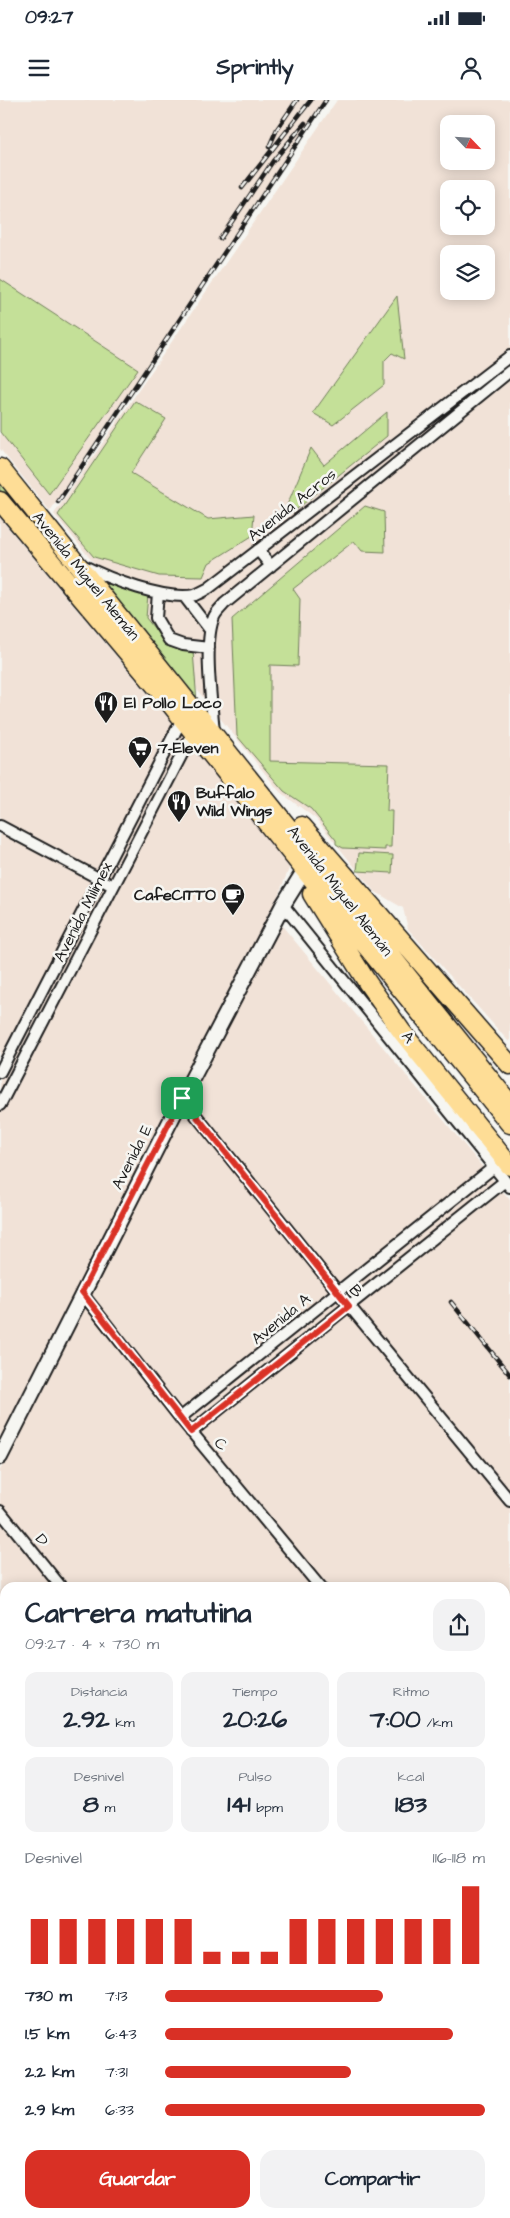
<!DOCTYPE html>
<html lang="es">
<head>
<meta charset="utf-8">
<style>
  body { margin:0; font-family:"Architects Daughter",sans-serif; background:#f2f2f3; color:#1f2937; height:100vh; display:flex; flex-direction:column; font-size:19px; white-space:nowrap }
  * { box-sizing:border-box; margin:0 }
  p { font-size:16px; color:#747a83 }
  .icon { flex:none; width:28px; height:28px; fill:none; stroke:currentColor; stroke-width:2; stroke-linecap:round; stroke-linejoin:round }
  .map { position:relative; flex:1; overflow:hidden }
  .side { position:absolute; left:0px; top:1482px; width:510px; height:636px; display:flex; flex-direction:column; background:#fff; border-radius:15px 15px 0 0; box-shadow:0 2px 12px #0003 }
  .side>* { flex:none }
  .needle { width:32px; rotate:115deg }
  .buttons { position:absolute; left:440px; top:15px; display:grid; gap:10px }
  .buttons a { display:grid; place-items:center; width:55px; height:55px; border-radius:10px; background:#fff; box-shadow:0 2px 12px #0003; font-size:25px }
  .pin { position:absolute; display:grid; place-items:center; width:42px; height:42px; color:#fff; margin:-21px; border-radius:10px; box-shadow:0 2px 8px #0006 }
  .round { display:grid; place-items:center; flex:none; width:52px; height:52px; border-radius:15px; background:#f2f2f3 }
  .head { display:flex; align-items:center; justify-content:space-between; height:85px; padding:0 25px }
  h1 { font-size:28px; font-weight:700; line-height:38px }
  .metrics { display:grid; grid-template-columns:repeat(3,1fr); gap:8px; height:85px; padding:5px 25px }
  .metrics div { display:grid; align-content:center; border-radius:12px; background:#f2f2f3; text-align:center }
  .metrics b { font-size:25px; font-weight:700 }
  .metrics small { font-size:14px; font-weight:400 }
  .metrics p { font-size:14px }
  .chart { height:140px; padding:10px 25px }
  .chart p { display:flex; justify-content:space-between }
  .chart svg { width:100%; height:90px; margin-top:5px; stroke:#d93025; stroke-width:6 }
  .button { display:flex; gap:10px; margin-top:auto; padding:10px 25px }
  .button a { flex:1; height:58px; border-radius:15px; background:#d93025; color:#fff; font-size:20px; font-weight:700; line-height:58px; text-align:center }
  .button a+a { background:#f2f2f3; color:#1f2937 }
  ul { padding:0 25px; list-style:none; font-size:16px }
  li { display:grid; grid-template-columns:80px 60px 1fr; align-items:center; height:38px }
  li i { height:12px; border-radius:6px; background:#d93025 }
  .status { display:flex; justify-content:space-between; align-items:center; height:35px; padding:0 25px; background:#fff; direction:ltr }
  .status svg { height:14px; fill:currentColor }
  header { display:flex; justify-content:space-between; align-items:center; height:65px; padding:0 25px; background:#fff; font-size:22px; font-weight:700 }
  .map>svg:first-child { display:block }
</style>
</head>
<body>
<div class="status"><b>09:27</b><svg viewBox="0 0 49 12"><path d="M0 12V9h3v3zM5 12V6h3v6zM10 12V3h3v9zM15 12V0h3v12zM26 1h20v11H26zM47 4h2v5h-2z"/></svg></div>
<header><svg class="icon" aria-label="menu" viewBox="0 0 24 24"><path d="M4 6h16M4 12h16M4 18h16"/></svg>Sprintly<svg class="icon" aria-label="person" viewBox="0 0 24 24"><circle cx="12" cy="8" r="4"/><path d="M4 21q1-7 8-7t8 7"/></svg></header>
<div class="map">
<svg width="510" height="2118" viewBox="0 0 510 2118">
  <rect width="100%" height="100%" fill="#f6f6f2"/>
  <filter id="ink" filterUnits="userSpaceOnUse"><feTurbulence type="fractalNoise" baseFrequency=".02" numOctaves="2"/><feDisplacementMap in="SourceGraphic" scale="10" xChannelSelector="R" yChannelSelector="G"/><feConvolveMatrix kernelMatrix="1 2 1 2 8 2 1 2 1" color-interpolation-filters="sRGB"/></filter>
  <g filter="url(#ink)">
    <!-- built -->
    <path fill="#f1e2d7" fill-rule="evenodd" d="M0,0H326L50,411L0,349Z
      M337,0H510V943L408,829L403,808L374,791L316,719L280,692L54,414ZM449,24H486V61H449ZM449,89H486V126H449ZM449,154H486V191H449Z
      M0,418L291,764L278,796L0,1349Z
      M279,822L510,1100V1963L505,1962V1488H5V1953H0V1370Z
      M0,1983H5V2114H505V1989H510V2118H0Z"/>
    <!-- green -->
    <path fill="#c4e098" stroke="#707e5a" d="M0,179L138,269L49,394L0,332Z
      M397,196L404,259L392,253L384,261V285L333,325L313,313Z
      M135,301L166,319L131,373L208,419L254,415L252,436L209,463L203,477L159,476L94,457L58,415Z
      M387,312V336L292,413L285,410L311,348L324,365Z
      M0,376L9,388L59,458L0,392Z
      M365,406L384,412L385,452L362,451L354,441L293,489L300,499L298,566L270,565V661L389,664L387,711H392L391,747H385V750L343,748L336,744V740L311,709L284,691L237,636L232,519Z
      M93,475L148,494L146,518L169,547L193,551L197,602Z
      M359,753L393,755L392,773L357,771Z"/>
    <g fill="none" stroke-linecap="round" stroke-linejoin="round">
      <!-- street casing -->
      <g stroke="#1c1c1c" stroke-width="14">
        <path id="street" d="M258,450L271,466
          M82,465C109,479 165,501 195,495C200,493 205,490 209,488L510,256
          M158,493L156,518L169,540L183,545L209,548
          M184,496L210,530
          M214,633C212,603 203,542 214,517C216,512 221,508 224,504L510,271
          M0,726L113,786
          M283,805L510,1087
          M0,972L182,619
          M182,998L338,1192L510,1401
          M0,1005L193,633
          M82,1193L180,1318L321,1488
          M180,1318L494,1067
          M191,1332L505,1081
          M0,1411L62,1488
          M0,1595L5,1599
          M505,1699H510
          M0,1833L5,1818
          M0,1971H5
          M505,1975H510"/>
      </g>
      <!-- secondary casing -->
      <g stroke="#1c1c1c" stroke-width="18">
        <path id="secondary" d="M0,1357L182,998L283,805L301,776"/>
      </g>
      <!-- highway casing -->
      <g stroke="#1c1c1c" stroke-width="21">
        <path id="highway" d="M0,368L510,1004
          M0,401L164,596L510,1024
          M302,726L510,965
          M312,794L367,882L402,932L510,1066"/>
      </g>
      <!-- street -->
      <use href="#street" stroke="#f6f6f2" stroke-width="10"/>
      <!-- secondary -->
      <use href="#secondary" stroke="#f6f6f2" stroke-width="14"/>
      <!-- highway -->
      <use href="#highway" stroke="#fedd96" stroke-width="18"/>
      <!-- rail casing -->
      <g stroke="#1c1c1c" stroke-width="4.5">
        <path id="rail" d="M269,47L277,29L297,0
          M242,88L311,0
          M220,139L273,61L305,23
          M58,402L326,0
          M451,1202L510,1275
          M479,2118V2114
          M493,2118V2114"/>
      </g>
      <!-- rail -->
      <use href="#rail" stroke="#f6f6f2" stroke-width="2.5" stroke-dasharray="8" stroke-linecap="butt"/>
    </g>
  </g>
  <g fill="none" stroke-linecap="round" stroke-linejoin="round" filter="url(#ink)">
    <!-- route casing -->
    <g stroke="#fff" stroke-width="10">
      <path id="route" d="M182,998L349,1206L191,1332L82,1192Z"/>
    </g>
    <!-- route -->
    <use href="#route" stroke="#d93025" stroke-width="6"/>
  </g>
  <!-- icons -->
  <defs>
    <g id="restaurant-pin" transform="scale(1.25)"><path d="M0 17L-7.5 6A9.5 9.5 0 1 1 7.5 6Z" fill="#1c1c1c" stroke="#f6f6f2"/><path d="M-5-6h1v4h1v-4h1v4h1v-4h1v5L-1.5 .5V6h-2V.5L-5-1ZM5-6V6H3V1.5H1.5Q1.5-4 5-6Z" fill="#fff"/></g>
    <g id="supermarket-pin" transform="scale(1.25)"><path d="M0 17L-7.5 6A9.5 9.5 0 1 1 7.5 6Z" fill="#1c1c1c" stroke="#f6f6f2"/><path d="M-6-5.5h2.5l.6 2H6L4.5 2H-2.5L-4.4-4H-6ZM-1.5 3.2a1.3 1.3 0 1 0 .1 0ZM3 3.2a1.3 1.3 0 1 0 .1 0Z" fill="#fff"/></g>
    <g id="cafe-pin" transform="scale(1.25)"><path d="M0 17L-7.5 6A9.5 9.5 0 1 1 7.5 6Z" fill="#1c1c1c" stroke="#f6f6f2"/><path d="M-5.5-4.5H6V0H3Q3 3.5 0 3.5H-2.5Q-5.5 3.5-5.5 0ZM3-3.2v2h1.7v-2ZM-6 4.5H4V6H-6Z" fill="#fff"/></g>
  </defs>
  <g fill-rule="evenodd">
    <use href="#restaurant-pin" x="106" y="603"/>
    <use href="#supermarket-pin" x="140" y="648"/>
    <use href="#restaurant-pin" x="179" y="702"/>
    <use href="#cafe-pin" x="233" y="795"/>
  </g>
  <g text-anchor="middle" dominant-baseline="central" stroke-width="5" stroke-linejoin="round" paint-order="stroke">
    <!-- street labels -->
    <g font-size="16" fill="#1c1c1c" stroke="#f6f6f2">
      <text transform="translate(292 405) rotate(-38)">Avenida Acros</text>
      <text transform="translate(86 476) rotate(51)">Avenida Miguel Alemán</text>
      <text transform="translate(340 791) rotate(52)">Avenida Miguel Alemán</text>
      <text transform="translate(83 812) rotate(-63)">Avenida Milimex</text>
      <text transform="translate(408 937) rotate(51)">A</text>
      <text transform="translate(132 1057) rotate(-63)">Avenida E</text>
      <text transform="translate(356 1191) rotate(51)">B</text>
      <text transform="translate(281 1219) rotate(-39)">Avenida A</text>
      <text transform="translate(221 1344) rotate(50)">C</text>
      <text transform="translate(42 1440) rotate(51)">D</text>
    </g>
    <!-- poi labels -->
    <g font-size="16" font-weight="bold" fill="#1c1c1c" stroke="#f6f6f2" text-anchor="start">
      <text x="124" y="603">El Pollo Loco</text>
      <text x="158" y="648">7-Eleven</text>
      <text x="196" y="693">Buffalo<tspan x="196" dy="18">Wild Wings</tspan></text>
      <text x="216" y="795" text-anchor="end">CafeCITTO</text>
    </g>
  </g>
</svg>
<div class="buttons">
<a><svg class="needle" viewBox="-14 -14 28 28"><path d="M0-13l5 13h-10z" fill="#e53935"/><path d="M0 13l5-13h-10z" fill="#747a83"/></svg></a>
<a><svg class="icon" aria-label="locate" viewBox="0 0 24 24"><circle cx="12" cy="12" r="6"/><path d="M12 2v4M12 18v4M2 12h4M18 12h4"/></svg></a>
<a><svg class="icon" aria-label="layers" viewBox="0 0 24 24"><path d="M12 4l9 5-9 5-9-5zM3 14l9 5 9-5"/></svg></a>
</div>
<div class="pin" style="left:182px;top:998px;background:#1e9e55"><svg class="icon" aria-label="arrive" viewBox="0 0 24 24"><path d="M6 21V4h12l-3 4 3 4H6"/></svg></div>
<section class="side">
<div class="head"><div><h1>Carrera matutina</h1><p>09:27 · 4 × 730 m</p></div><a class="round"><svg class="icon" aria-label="share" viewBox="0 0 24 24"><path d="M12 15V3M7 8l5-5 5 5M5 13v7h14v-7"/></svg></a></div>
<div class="metrics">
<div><p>Distancia</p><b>2.92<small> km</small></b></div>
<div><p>Tiempo</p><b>20:26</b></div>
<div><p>Ritmo</p><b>7:00<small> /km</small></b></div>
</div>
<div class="metrics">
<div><p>Desnivel</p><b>8<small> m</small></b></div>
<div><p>Pulso</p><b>141<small> bpm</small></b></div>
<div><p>kcal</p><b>183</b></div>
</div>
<div class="chart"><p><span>Desnivel</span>116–118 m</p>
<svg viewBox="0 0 160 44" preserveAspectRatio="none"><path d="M5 44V22M15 44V22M25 44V22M35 44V22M45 44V22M55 44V22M65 44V38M75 44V38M85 44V38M95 44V22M105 44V22M115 44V22M125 44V22M135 44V22M145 44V22M155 44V6"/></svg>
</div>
<ul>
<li><b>730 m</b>7:13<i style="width:68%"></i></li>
<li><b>1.5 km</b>6:43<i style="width:90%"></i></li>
<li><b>2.2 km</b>7:31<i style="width:58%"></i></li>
<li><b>2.9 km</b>6:33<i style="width:100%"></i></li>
</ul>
<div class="button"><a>Guardar</a><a>Compartir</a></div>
</section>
</div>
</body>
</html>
